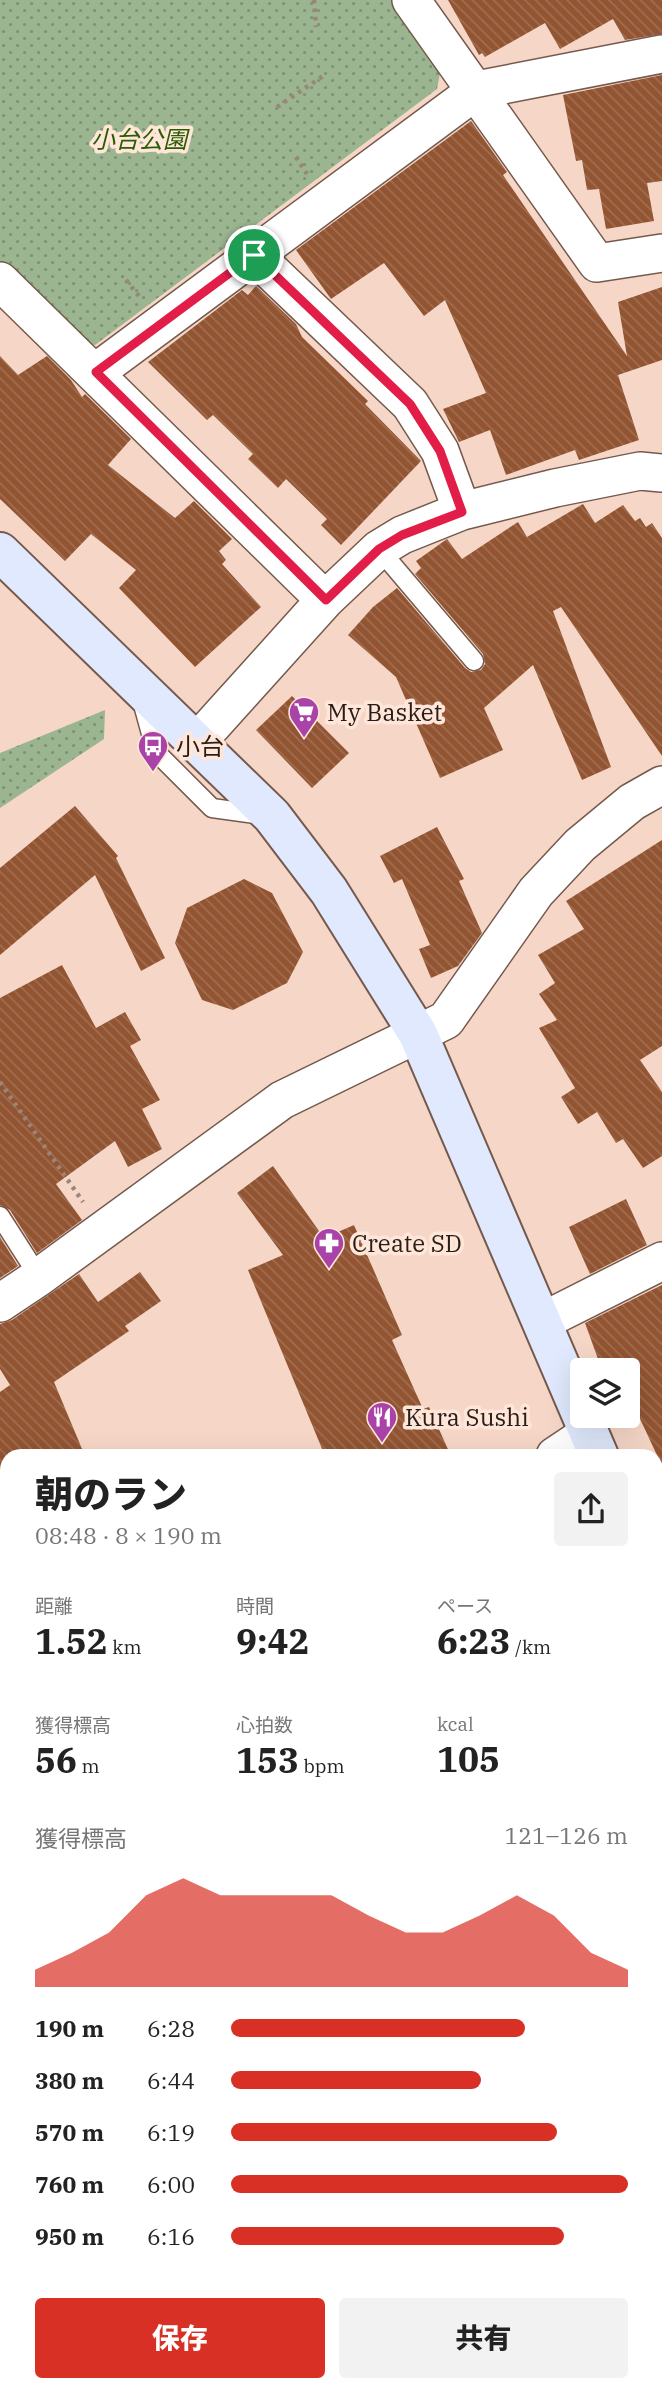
<!DOCTYPE html>
<html lang="ja">
<head>
<meta charset="utf-8">
<style>
  body { margin:0; font-family:"IBM Plex Serif","Noto Sans JP",serif; background:#f2f2f2; color:#222; height:100vh; display:flex; flex-direction:column; font-size:26px; white-space:nowrap }
  * { box-sizing:border-box; margin:0 }
  p { font-size:23px; color:#767676 }
  .icon { flex:none; width:38px; height:38px; fill:none; stroke:currentColor; stroke-width:2; stroke-linecap:round; stroke-linejoin:round }
  .map { position:relative; flex:1; overflow:hidden }
  .side { position:absolute; left:0px; top:1449px; width:663px; height:943px; display:flex; flex-direction:column; background:#fff; border-radius:21px 21px 0 0; box-shadow:0 7px 28px #0002 }
  .side>* { flex:none }
  .tools { position:absolute; left:570px; top:1358px; display:grid; gap:14px }
  .tools a { display:grid; place-items:center; width:70px; height:70px; border-radius:7px; background:#fff; box-shadow:0 7px 28px #0002; font-size:35px }
  .pin { position:absolute; display:grid; place-items:center; width:60px; height:60px; color:#fff; margin:-30px; border:4px solid #fff; border-radius:50%; box-shadow:0 2px 7px #0007 }
  .round { display:grid; place-items:center; flex:none; width:74px; height:74px; border-radius:7px; background:#f2f2f2 }
  .summary { display:flex; align-items:center; justify-content:space-between; height:119px; padding:0 35px }
  h1 { font-size:38px; font-weight:800; line-height:52px }
  .stats { display:grid; grid-template-columns:repeat(3,1fr); gap:10px; height:119px; padding:7px 35px }
  .stats div { display:grid; align-content:center }
  .stats b { font-size:35px; font-weight:800 }
  .stats small { font-size:19px; font-weight:400 }
  .stats p { font-size:19px }
  .chart { height:196px; padding:14px 35px }
  .chart p { display:flex; justify-content:space-between }
  .chart svg { width:100%; height:126px; margin-top:7px; fill:#d93025; opacity:.7 }
  .button { display:flex; gap:14px; margin-top:auto; padding:14px 35px }
  .button a { flex:1; height:80px; border-radius:7px; background:#d93025; color:#fff; font-size:28px; font-weight:800; line-height:80px; text-align:center }
  .button a+a { background:#f2f2f2; color:#222 }
  ul { padding:0 35px; list-style:none; font-size:23px }
  li { display:grid; grid-template-columns:112px 84px 1fr; align-items:center; height:52px }
  li i { height:18px; border-radius:9px; background:#d93025 }
  .map>svg:first-child { display:block }
</style>
</head>
<body>
<div class="map">
<svg width="662" height="2391" viewBox="0 0 662 2391">
  <defs>
    <pattern id="grass-dots" width="8" height="8" patternUnits="userSpaceOnUse" patternTransform="scale(1.75)"><rect width="8" height="8" fill="#9ab58f"/><path d="M2 2h.1M6 6h.1" fill="none" stroke="#7e9374" stroke-width="1.8" stroke-linecap="round"/></pattern>
    <pattern id="building-back-hatch" width="6" height="6" patternUnits="userSpaceOnUse" patternTransform="scale(1.75)"><rect width="6" height="6" fill="#935431"/><path d="M-1 5l2 2M0 0l6 6M5-1l2 2" fill="none" stroke="#9e6e53"/></pattern>
  </defs>
  <rect width="100%" height="100%" fill="#f6d7c7"/>
  <!-- grass -->
  <path fill="url(#grass-dots)" d="M0,0H393L441,68L437,89L95,345L78,341L0,264Z
    M105,710L104,739L0,808V753Z
    M7,2268V2385H21L18,2391H0V2273Z"/>
  <!-- building -->
  <path fill="url(#building-back-hatch)" d="M448,0H662V34L625,40L613,19L560,49L545,23L485,57L482,53L479,55Z
    M662,75V181L647,183L654,221L606,229L599,189L587,190L582,160L576,161L563,95Z
    M471,121L507,172L503,175L627,356L618,302L662,287V360L618,375L639,440L579,460L575,450L506,475L490,430L459,442L443,409L486,393L445,300L424,316L384,263L331,299L296,250Z
    M256,286L296,324L302,337L368,401L365,404L421,461L341,545L321,525L327,519L286,479L278,488L248,459L253,454L213,415L207,420L148,362L242,290L248,295Z
    M0,356L18,375L47,356L71,380L82,397L85,394L131,439L108,465L175,518L194,501L232,539L219,551L226,560L222,564L261,607L195,667L119,588L136,570L91,534L65,561L0,499Z
    M583,504L595,523L623,505L635,521L640,518L646,527L652,523L662,538V756L561,607L553,611L611,767L582,780L533,665L484,708L503,750L440,778L396,677L348,635L373,607L397,588L465,668L471,672L481,670L485,664L483,654L415,574L421,568L416,561L447,539L462,559L518,522L527,537Z
    M292,696L349,753L312,788L256,730Z
    M75,806L118,856L116,858L165,958L141,971L95,875L0,955V868Z
    M437,827L464,879L459,881L482,933L458,966L431,978L419,949L430,945L402,879L394,883L380,856Z
    M662,840V1046L640,1060L662,1092V1156L643,1168L623,1139L616,1143L597,1112L578,1124L561,1097L575,1088L539,1028L557,1020L539,994L555,983L538,955L584,929L566,901Z
    M244,879L272,893L303,952L287,983L233,1010L202,1000L175,943L187,908Z
    M62,965L96,1028L125,1012L141,1040L130,1046L160,1100L142,1109L162,1149L128,1167L115,1141L56,1184L82,1220L37,1253L10,1210L0,1205V998Z
    M273,1166L324,1238L354,1225L402,1335L392,1340L423,1409L429,1407L451,1456H325L248,1270L283,1255L237,1193Z
    M626,1199L647,1245L590,1274L569,1227Z
    M0,1237L18,1266L0,1278Z
    M140,1272L161,1301L125,1326L129,1331L54,1382L85,1456H7V1471L0,1476V1392L10,1385L0,1369V1324L12,1320L79,1274L98,1302Z
    M662,1285V1466L628,1393V1370H602L585,1323Z"/>
  <g fill="none" stroke-linecap="round" stroke-linejoin="round">
    <!-- lane casing -->
    <g stroke="#74594c" stroke-width="21">
      <path id="lane" d="M379,549L474,661
        M142,701L156,752L212,808L262,815
        M0,1216L39,1277
        M0,1618L7,1632
        M0,1811L7,1827
        M0,2080L7,2075"/>
    </g>
    <!-- street casing -->
    <g stroke="#74594c" stroke-width="40">
      <path id="street" d="M411,0L597,263L662,253
        M254,255L410,404L440,451L462,511
        M0,281L325,600
        M96,372L477,90L662,54
        M198,741L325,600L379,549L402,535L462,511L555,488L640,471L662,473
        M0,1303L39,1277L282,1100L446,1020L536,892L580,845L632,802L662,785
        M543,1321L662,1261
        M555,1456L588,1434
        M0,1850L7,1845
        M0,2209L7,2205
        M656,2352L662,2349
        M590,2391L599,2385"/>
    </g>
    <!-- secondary casing -->
    <g stroke="#74594c" stroke-width="42">
      <path id="secondary" d="M0,552L272,816L329,891L418,1034L599,1456
        M656,1583L662,1596"/>
    </g>
    <!-- path -->
    <path stroke="#9b8579" stroke-width="4.5" stroke-dasharray="3.5 5" stroke-linecap="butt" d="M314,0L316,27
      M277,107L323,76
      M296,157L307,174
      M126,280L139,296
      M0,1082L83,1202"/>
    <!-- lane -->
    <use href="#lane" stroke="#fff" stroke-width="18"/>
    <!-- street -->
    <use href="#street" stroke="#fff" stroke-width="37"/>
    <!-- secondary -->
    <use href="#secondary" stroke="#e0e9fd" stroke-width="38"/>
  </g>
  <g fill="none" stroke-linecap="round" stroke-linejoin="round">
    <!-- route casing -->
    <g stroke="#fff" stroke-width="14">
      <path id="route" d="M254,255L410,404L440,451L462,512L402,535L379,549L326,600L96,372Z"/>
    </g>
    <!-- route -->
    <use href="#route" stroke="#e11d48" stroke-width="9"/>
  </g>
  <!-- icons -->
  <defs>
    <g id="supermarket-pin" transform="scale(1.575)"><path d="M0 17L-7.5 6A9.5 9.5 0 1 1 7.5 6Z" fill="#a943a7" stroke="#ffe6d9"/><path d="M-6-5.5h2.5l.6 2H6L4.5 2H-2.5L-4.4-4H-6ZM-1.5 3.2a1.3 1.3 0 1 0 .1 0ZM3 3.2a1.3 1.3 0 1 0 .1 0Z" fill="#fff"/></g>
    <g id="bus-pin" transform="scale(1.575)"><path d="M0 17L-7.5 6A9.5 9.5 0 1 1 7.5 6Z" fill="#a943a7" stroke="#ffe6d9"/><path d="M-5-6H5V4H4V6H2V4H-2V6H-4V4H-5ZM-3.5-4V0h7V-4ZM-3.5 1.2v1.5H-2V1.2ZM2 1.2v1.5H3.5V1.2Z" fill="#fff"/></g>
    <g id="pharmacy-pin" transform="scale(1.575)"><path d="M0 17L-7.5 6A9.5 9.5 0 1 1 7.5 6Z" fill="#a943a7" stroke="#ffe6d9"/><path d="M-2-6h4v4h4v4h-4v4h-4v-4h-4v-4h4Z" fill="#fff"/></g>
    <g id="restaurant-pin" transform="scale(1.575)"><path d="M0 17L-7.5 6A9.5 9.5 0 1 1 7.5 6Z" fill="#a943a7" stroke="#ffe6d9"/><path d="M-5-6h1v4h1v-4h1v4h1v-4h1v5L-1.5 .5V6h-2V.5L-5-1ZM5-6V6H3V1.5H1.5Q1.5-4 5-6Z" fill="#fff"/></g>
  </defs>
  <g fill-rule="evenodd">
    <use href="#supermarket-pin" x="304" y="712"/>
    <use href="#bus-pin" x="153" y="746"/>
    <use href="#pharmacy-pin" x="329" y="1243"/>
    <use href="#restaurant-pin" x="382" y="1417"/>
  </g>
  <g text-anchor="middle" dominant-baseline="central" stroke-width="7" stroke-linejoin="round" paint-order="stroke">
    <!-- park labels -->
    <g font-size="24" font-style="italic" fill="#285d02" stroke="#ffe6d9">
      <text x="139" y="139">小台公園</text>
    </g>
    <!-- poi labels -->
    <g font-size="24" fill="#281d17" stroke="#ffe6d9" text-anchor="start">
      <text x="327" y="712">My Basket</text>
      <text x="176" y="746">小台</text>
      <text x="352" y="1243">Create SD</text>
      <text x="405" y="1417">Kura Sushi</text>
    </g>
  </g>
</svg>
<div class="tools">
<a><svg class="icon" aria-label="layers" viewBox="0 0 24 24"><path d="M12 4l9 5-9 5-9-5zM3 14l9 5 9-5"/></svg></a>
</div>
<div class="pin" style="left:254px;top:255px;background:#1e9e55"><svg class="icon" aria-label="arrive" viewBox="0 0 24 24"><path d="M6 21V4h12l-3 4 3 4H6"/></svg></div>
<section class="side">
<div class="summary"><div><h1>朝のラン</h1><p>08:48 · 8 × 190 m</p></div><a class="round"><svg class="icon" aria-label="share" viewBox="0 0 24 24"><path d="M12 15V3M7 8l5-5 5 5M5 13v7h14v-7"/></svg></a></div>
<div class="stats">
<div><p>距離</p><b>1.52<small> km</small></b></div>
<div><p>時間</p><b>9:42</b></div>
<div><p>ペース</p><b>6:23<small> /km</small></b></div>
</div>
<div class="stats">
<div><p>獲得標高</p><b>56<small> m</small></b></div>
<div><p>心拍数</p><b>153<small> bpm</small></b></div>
<div><p>kcal</p><b>105</b></div>
</div>
<div class="chart"><p><span>獲得標高</span>121–126 m</p>
<svg viewBox="0 0 160 44" preserveAspectRatio="none"><path d="M0 44V38L10 32L20 25L30 12L40 6L50 12L60 12L70 12L80 12L90 19L100 25L110 25L120 19L130 12L140 19L150 32L160 38V44z"/></svg>
</div>
<ul>
<li><b>190 m</b>6:28<i style="width:74%"></i></li>
<li><b>380 m</b>6:44<i style="width:63%"></i></li>
<li><b>570 m</b>6:19<i style="width:82%"></i></li>
<li><b>760 m</b>6:00<i style="width:100%"></i></li>
<li><b>950 m</b>6:16<i style="width:84%"></i></li>
</ul>
<div class="button"><a>保存</a><a>共有</a></div>
</section>
</div>
</body>
</html>
